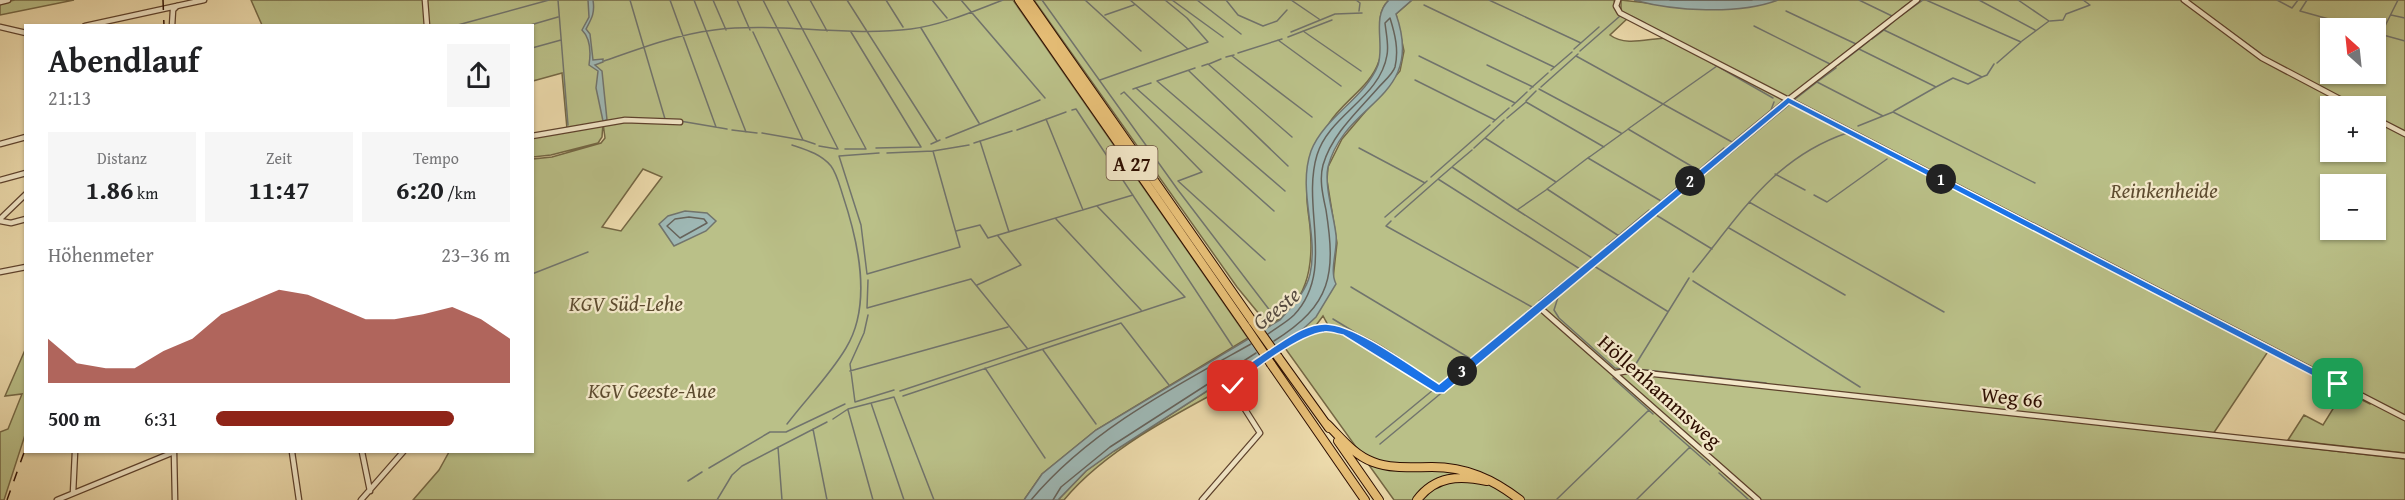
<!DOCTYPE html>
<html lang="de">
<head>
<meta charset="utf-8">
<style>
  body { margin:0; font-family:"Gentium Book Plus",serif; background:#f6f6f6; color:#202124; height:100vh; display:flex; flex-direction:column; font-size:22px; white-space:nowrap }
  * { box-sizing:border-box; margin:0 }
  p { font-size:20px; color:#757577 }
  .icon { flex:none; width:33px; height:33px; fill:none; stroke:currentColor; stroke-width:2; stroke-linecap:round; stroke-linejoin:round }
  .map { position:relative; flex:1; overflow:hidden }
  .panel { position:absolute; left:24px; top:24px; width:510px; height:429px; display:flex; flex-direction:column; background:#fff; border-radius:0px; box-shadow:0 2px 4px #0004 }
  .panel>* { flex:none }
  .needle { width:39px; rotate:333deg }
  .tools { position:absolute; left:2320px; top:18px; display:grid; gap:12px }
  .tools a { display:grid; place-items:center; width:66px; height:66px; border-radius:0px; background:#fff; box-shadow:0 2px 4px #0004; font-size:30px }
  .pin { position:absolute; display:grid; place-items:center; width:51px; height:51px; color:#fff; margin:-26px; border-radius:12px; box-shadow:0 3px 9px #0006 }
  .km { position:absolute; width:30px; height:30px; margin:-15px; border-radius:50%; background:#222; color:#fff; font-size:16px; line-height:30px; text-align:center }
  .round { display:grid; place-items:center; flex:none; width:63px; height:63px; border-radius:0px; background:#f6f6f6 }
  .summary { display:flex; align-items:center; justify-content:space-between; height:102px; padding:0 24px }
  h1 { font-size:33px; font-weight:600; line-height:45px }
  .metrics { display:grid; grid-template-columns:repeat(3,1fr); gap:9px; height:102px; padding:6px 24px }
  .metrics div { display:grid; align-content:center; border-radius:0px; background:#f6f6f6; text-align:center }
  .metrics b { font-size:26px; font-weight:600 }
  .metrics small { font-size:16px; font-weight:400 }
  .metrics p { font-size:16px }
  .chart { height:168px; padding:12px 24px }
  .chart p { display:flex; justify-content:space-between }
  .chart svg { width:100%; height:108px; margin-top:6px; fill:#8f2418; opacity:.7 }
  ul { padding:0 24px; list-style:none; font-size:20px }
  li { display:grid; grid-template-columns:96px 72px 1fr; align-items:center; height:45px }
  li i { height:15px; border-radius:8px; background:#8f2418 }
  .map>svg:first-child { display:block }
</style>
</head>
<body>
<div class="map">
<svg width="2405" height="500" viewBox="0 0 2405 500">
  <rect width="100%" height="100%" fill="#eddbac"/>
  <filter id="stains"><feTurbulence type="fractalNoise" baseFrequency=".00333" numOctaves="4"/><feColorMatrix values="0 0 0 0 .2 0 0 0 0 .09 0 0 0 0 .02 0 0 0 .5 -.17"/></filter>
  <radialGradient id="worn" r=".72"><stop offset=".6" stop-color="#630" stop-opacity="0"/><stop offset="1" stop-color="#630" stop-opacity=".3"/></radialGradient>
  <!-- green -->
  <path fill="#bac088" stroke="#746744" stroke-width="1.5" fill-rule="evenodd" d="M15,0H74L0,15V3Z
    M251,0H1013L1248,338L1096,430L1042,474L1024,500H413L439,470L449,452H532L533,159L552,157L601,143L605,138L603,123L602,137L598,143L551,155L533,157V137L567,129L562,73L533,81L532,26L262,25ZM643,169L662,177L621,231L602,227Z
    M1034,0H1389C1371,17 1387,41 1379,61C1370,88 1342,101 1328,125C1322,133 1309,179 1307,191C1306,202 1309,216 1310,227C1314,268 1307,304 1269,326L1237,287Z
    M1412,0H1614L1617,12L1628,18L1610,35C1626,47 1649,38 1667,38L2269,350L2211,437L2405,459V500H1394L1285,348L1306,335L1331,330L1334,326L1328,325L1323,316L1314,328L1237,375L1230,385C1175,414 1103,452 1064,500H1058L1086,471L1114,451L1303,329L1333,279L1337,243L1327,180L1328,167L1342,139L1400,71L1404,51L1396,14Z
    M1621,0L1674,6L1737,8L1778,0H2405V453L2288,440L2304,415L2323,425L2344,391L2370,404L2372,400L1621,13ZM2331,28H2376V74H2331ZM2331,106H2376V152H2331ZM2331,184H2376V230H2331Z
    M25,350V435L4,500H0V432L8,429L22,394L5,396Z"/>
  <!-- water -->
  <path fill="#9eb8b5" stroke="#71746d" stroke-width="1.5" d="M588,0H593C595,13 592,18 586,29L590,34L593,60L603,59V62L595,65L602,71L607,120L603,121L596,88L598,71L589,65C591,52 591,39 582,30L589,17Z
    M1389,0H1412L1396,14C1426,100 1345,100 1328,167C1324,186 1334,215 1336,235C1338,250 1329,270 1336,284L1316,317L1303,329L1114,451L1086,471L1058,500H1024L1042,474L1096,430L1280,320C1292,306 1306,292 1310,274C1319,234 1297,191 1311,151C1324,117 1366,97 1378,65C1385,44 1371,17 1389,0Z
    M1634,0H1778C1739,15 1673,11 1634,0Z
    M685,211L707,213L716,221L706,231L674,246L659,224L668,216Z"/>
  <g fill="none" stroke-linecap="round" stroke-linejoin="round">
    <!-- shore -->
    <path stroke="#66635b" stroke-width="1.5" d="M1670,0H1752
      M689,217L704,219L707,223L680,238L667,226L675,219Z
      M1268,334C1276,328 1287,322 1294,315C1336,270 1301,208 1317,155C1329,115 1380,98 1387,55C1389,45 1386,33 1385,23L1390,18C1395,34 1399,50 1395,67C1393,74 1383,82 1378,88C1358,111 1332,134 1323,165C1319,180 1323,196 1326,210C1336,274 1332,305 1274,341
      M1031,500C1090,430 1172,388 1251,344
      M1053,500L1061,487L1110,447L1256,353"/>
    <!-- stream -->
    <path stroke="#71746d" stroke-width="1.5" d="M558,0L568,125
      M630,0L665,119
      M670,0L716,127
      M694,0L746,132
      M713,0L726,30
      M737,0L750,30
      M763,0L838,149
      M787,0L866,149H845
      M810,0L827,31
      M847,0L937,141
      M886,0L903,27
      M932,0L947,18
      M961,0L1045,98
      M1042,0L1178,190L1271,312
      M1085,0L1141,51
      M1130,0L1188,49
      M1172,0L1223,37
      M1197,0L1241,34
      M1226,0L1238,15L1263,26L1277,21L1287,10
      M1291,0L1319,19
      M1356,0L1360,3L1359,11
      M1489,0L1581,43
      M1859,0L1892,16
      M1926,0L2021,42L1997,63
      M1979,0L2035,30
      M2018,0L2049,21L2022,41
      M2277,0L2292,8L2298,0
      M2307,0L2300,11L2361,28
      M1424,5L1554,67
      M1902,8L1913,0
      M1786,11L1856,44
      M1105,15L1134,5
      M2391,15L2405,18
      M1631,16L1645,23
      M1899,17L1923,0
      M2212,18L2260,53
      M2050,21L2063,20L2066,14L2090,5L2083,0
      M454,26L549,0
      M527,26L558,17
      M1754,26L1830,64
      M921,28L979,123
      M1884,30L1896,19
      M1303,31L1361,71
      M753,32L803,140L815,144
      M851,32L921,147L876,148
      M1291,32L1335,14L1362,13
      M2376,33L2405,41
      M2381,34L2398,0
      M1288,37L1332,20
      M1872,39L1884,30L1982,77L1968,84L1953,78L1936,87
      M1278,40L1341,86
      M1862,40L1899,11
      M532,48L561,40
      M1860,48L1869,41
      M1574,49L1599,27
      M1580,51L1620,16L1623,17
      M1238,53L1282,39
      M1232,56L1312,117
      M1419,56L1515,103
      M1576,56L1663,104L1628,129L1698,170
      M1226,57L1234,55
      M1836,60L1859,42
      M604,61C641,48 675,35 714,30C778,22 847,37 911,29C942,25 974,11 1003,0
      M1710,62L1773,98
      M1209,64L1221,59
      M1487,65L1533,87
      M1838,65L1859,49L1936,87L1894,111
      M1202,66L1208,64L1292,137
      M1717,66L1663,104L1732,142L1771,110L1774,102
      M1195,68L1157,81L1285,191
      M1551,70L1572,52
      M1189,71L1288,166
      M1982,77L1987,75L1994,64
      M1100,80L1208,42L1187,18L1165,0
      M1415,80L1495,120
      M1817,82L1836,68
      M1541,87L1578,54
      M1136,88L1274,211
      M1133,89L1151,83
      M1530,89L1548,73
      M1539,89L1621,133
      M1121,94L1124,92L1202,172L1178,181L1265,260
      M1526,101L1536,91
      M1512,106L1527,92
      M1072,110L1076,109L1233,347
      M1883,116L1893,112L2035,183
      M630,118L670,120
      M1507,118L1526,102L1604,147
      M1046,119L1083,210
      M680,121L727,129
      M1493,122L1509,108
      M587,124L609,121
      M1840,124L1794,100L1817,82L1883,116L1858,126
      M732,130L757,133
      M1017,130L1066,112
      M1627,130L1588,158L1661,201
      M762,133L802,140
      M1848,133L1860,139
      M946,138L1040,100
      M1485,138L1504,120
      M980,141L1009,232
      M974,143L1012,131
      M931,144L940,140
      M819,146L837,149
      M1359,148L1425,183
      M1474,148L1485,138L1556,182
      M879,153L839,156L861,225L867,274L960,247L933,151
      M887,153L933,151L969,145
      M1589,157L1547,189L1619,236
      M1453,166L1472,150
      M1694,174L1724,148
      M1775,174L1805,190
      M1431,177L1490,125
      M1546,190L1517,210L1592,258L1604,249
      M1814,195L1827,202L1887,159
      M1749,202L1944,312
      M1654,207L1690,176
      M1517,210L1452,167L1438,179L1580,269
      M1656,215L1790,104L1827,122
      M1385,217L1427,181
      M1395,217L1437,180
      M1056,219L1141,310
      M1391,221L1386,226L1532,307
      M1729,228L1845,295
      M956,231L980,225L988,238L1133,195
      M1607,245L1649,210
      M1594,265L1656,215L1712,249
      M1583,266L1591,259
      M1693,272C1740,215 1773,158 1847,133L1833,126
      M532,274L588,252
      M868,280L867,308L971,279L1027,348
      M1693,281L1860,387
      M977,285L1021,265L998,236
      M1351,287L1471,359
      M1539,301L1577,271
      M1529,310L1535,305
      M868,315L864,333L850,364L855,402L894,390
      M1333,319L1361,336
      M1329,331L1345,335L1433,390L1376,437
      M1043,350L1096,424
      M1467,361L1524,315
      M1634,367L1689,278
      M985,368L1045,458
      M1627,368L1766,383
      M1621,369L1615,368L1559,318L1554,310L1559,294L1594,266L1667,311
      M850,371L1008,327
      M1418,372L1439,385L1463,364
      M1613,378L1653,414
      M900,391L1185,297L1097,206
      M903,396L1121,323L1169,385
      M871,403L904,500
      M848,410L873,500
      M833,419L848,409L894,397L934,500
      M1660,421L1710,465
      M787,424C806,399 830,375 846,348C873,304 858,241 843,196C840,187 837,174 831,166C821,154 807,150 792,145
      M813,429L827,500
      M1380,444L1540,311L1609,372
      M778,447L782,500
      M709,468L770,432H786L845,404
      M1719,473L1749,500
      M688,481L702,472
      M1557,499L1649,410
      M717,500L732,475L742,466L827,422
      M1636,500L1690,447"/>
    <!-- minor casing -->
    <g stroke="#5d412c" stroke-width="7">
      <path id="minor" d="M425,0L427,26
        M1618,0L1616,6L1620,13L2405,418
        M2184,0L2262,58L2353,106
        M0,2L8,0
        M85,26L204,0
        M172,26L173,10L177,6
        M0,27L26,33
        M2376,119L2405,134
        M532,136L625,120L680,122
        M0,144L26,137
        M0,180L26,173
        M0,219L26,194
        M0,221L11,223L26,219
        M0,272L26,267
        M1539,307L1758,500
        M1274,352C1288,343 1303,331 1320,329C1354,323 1412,371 1440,390L1788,100L1917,0
        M1616,373L1627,371L2405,456
        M174,452L175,500
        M292,452L299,500
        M362,452L370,491
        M73,493L75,452
        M57,500L174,452
        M361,500L403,452
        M1202,500L1260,433L1234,392C1231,374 1254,365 1267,357"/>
    </g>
    <!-- motorway casing -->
    <g stroke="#2d0e01" stroke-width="10">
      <path id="motorway" d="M1019,0L1246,327
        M1028,0L1253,322
        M1278,357L1329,428
        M1271,364L1365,500
        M1327,424C1341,438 1354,455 1373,462C1391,469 1412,467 1432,467C1466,467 1493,479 1520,500
        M1338,441L1379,500
        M1417,500C1435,476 1459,475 1487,481"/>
    </g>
    <!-- minor -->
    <use href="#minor" stroke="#f3e8c9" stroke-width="4.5"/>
    <!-- motorway -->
    <use href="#motorway" stroke="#e6be76" stroke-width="8"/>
    <!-- rail -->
    <path stroke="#2d0e01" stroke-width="1.5" stroke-dasharray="10 10" stroke-linecap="butt" d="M163,0L164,26
      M7,500L26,447"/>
    <!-- motorway-bridge casing -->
    <g stroke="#2d0e01" stroke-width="10" stroke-linecap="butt">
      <path id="motorway-bridge" d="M1253,322L1278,357
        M1246,327L1271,364"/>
    </g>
    <!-- motorway-bridge -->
    <use href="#motorway-bridge" stroke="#e6be76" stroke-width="8"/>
  </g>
  <!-- route -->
  <path fill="#1a73e8" stroke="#fff" stroke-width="1.5" d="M1788,97L2344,384L2342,387H2334L1789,104L1444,393H1436L1343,335C1337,334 1330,331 1324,332C1303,334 1247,371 1237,389L1233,390L1228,386C1237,369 1253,361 1269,350C1285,340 1306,323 1326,324C1356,325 1412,367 1439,384Z"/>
  <g text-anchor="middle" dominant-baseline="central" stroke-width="4.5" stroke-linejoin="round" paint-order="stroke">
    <!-- shield labels -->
    <rect fill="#f3e8c9" stroke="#684f3d" stroke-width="1.5" x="1106.5" y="146" width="51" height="34" rx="4.5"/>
    <g font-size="20" font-weight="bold" fill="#2d0e01">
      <text x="1132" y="163">A 27</text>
    </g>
    <!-- park labels -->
    <g font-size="21" font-style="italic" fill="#5e4c30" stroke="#f3e8c9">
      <text x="2164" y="190">Reinkenheide</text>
      <text x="626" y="303">KGV Süd-Lehe</text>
      <text x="652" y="390">KGV Geeste-Aue</text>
    </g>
    <!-- street labels -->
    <g font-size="21" fill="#2d0e01" stroke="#f3e8c9">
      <text transform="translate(1660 391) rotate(42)">Höllenhammsweg</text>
      <text transform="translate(2012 397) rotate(6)">Weg 66</text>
    </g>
    <!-- water labels -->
    <g font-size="22" font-style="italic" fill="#554a40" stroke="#f3e8c9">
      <text transform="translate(1276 308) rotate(-39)">Geeste</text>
    </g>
  </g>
  <rect width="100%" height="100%" filter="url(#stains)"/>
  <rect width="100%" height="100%" fill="url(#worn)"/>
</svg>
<div class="tools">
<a><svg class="needle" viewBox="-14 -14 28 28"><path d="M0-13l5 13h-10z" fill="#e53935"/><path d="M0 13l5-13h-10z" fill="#757577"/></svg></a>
<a>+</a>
<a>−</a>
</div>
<div class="pin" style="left:2338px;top:384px;background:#1e9e55"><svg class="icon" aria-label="arrive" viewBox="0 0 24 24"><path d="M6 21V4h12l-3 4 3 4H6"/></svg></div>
<div class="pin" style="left:1233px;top:386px;background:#d93025"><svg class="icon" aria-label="check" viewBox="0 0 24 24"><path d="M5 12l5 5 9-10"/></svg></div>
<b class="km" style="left:1941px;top:179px">1</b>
<b class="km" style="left:1690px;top:181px">2</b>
<b class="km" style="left:1462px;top:371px">3</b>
<section class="panel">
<div class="summary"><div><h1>Abendlauf</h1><p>21:13</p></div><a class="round"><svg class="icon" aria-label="share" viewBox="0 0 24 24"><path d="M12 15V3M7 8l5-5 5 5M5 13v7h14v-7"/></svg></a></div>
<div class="metrics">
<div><p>Distanz</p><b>1.86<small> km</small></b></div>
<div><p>Zeit</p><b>11:47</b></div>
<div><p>Tempo</p><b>6:20<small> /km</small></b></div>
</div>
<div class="chart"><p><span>Höhenmeter</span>23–36 m</p>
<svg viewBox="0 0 160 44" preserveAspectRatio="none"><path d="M0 44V26L10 36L20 38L30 38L40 31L50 26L60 16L70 11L80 6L90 8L100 13L110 18L120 18L130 16L140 13L150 18L160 26V44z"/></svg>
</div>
<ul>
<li><b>500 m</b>6:31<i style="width:81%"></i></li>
</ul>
</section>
</div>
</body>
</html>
